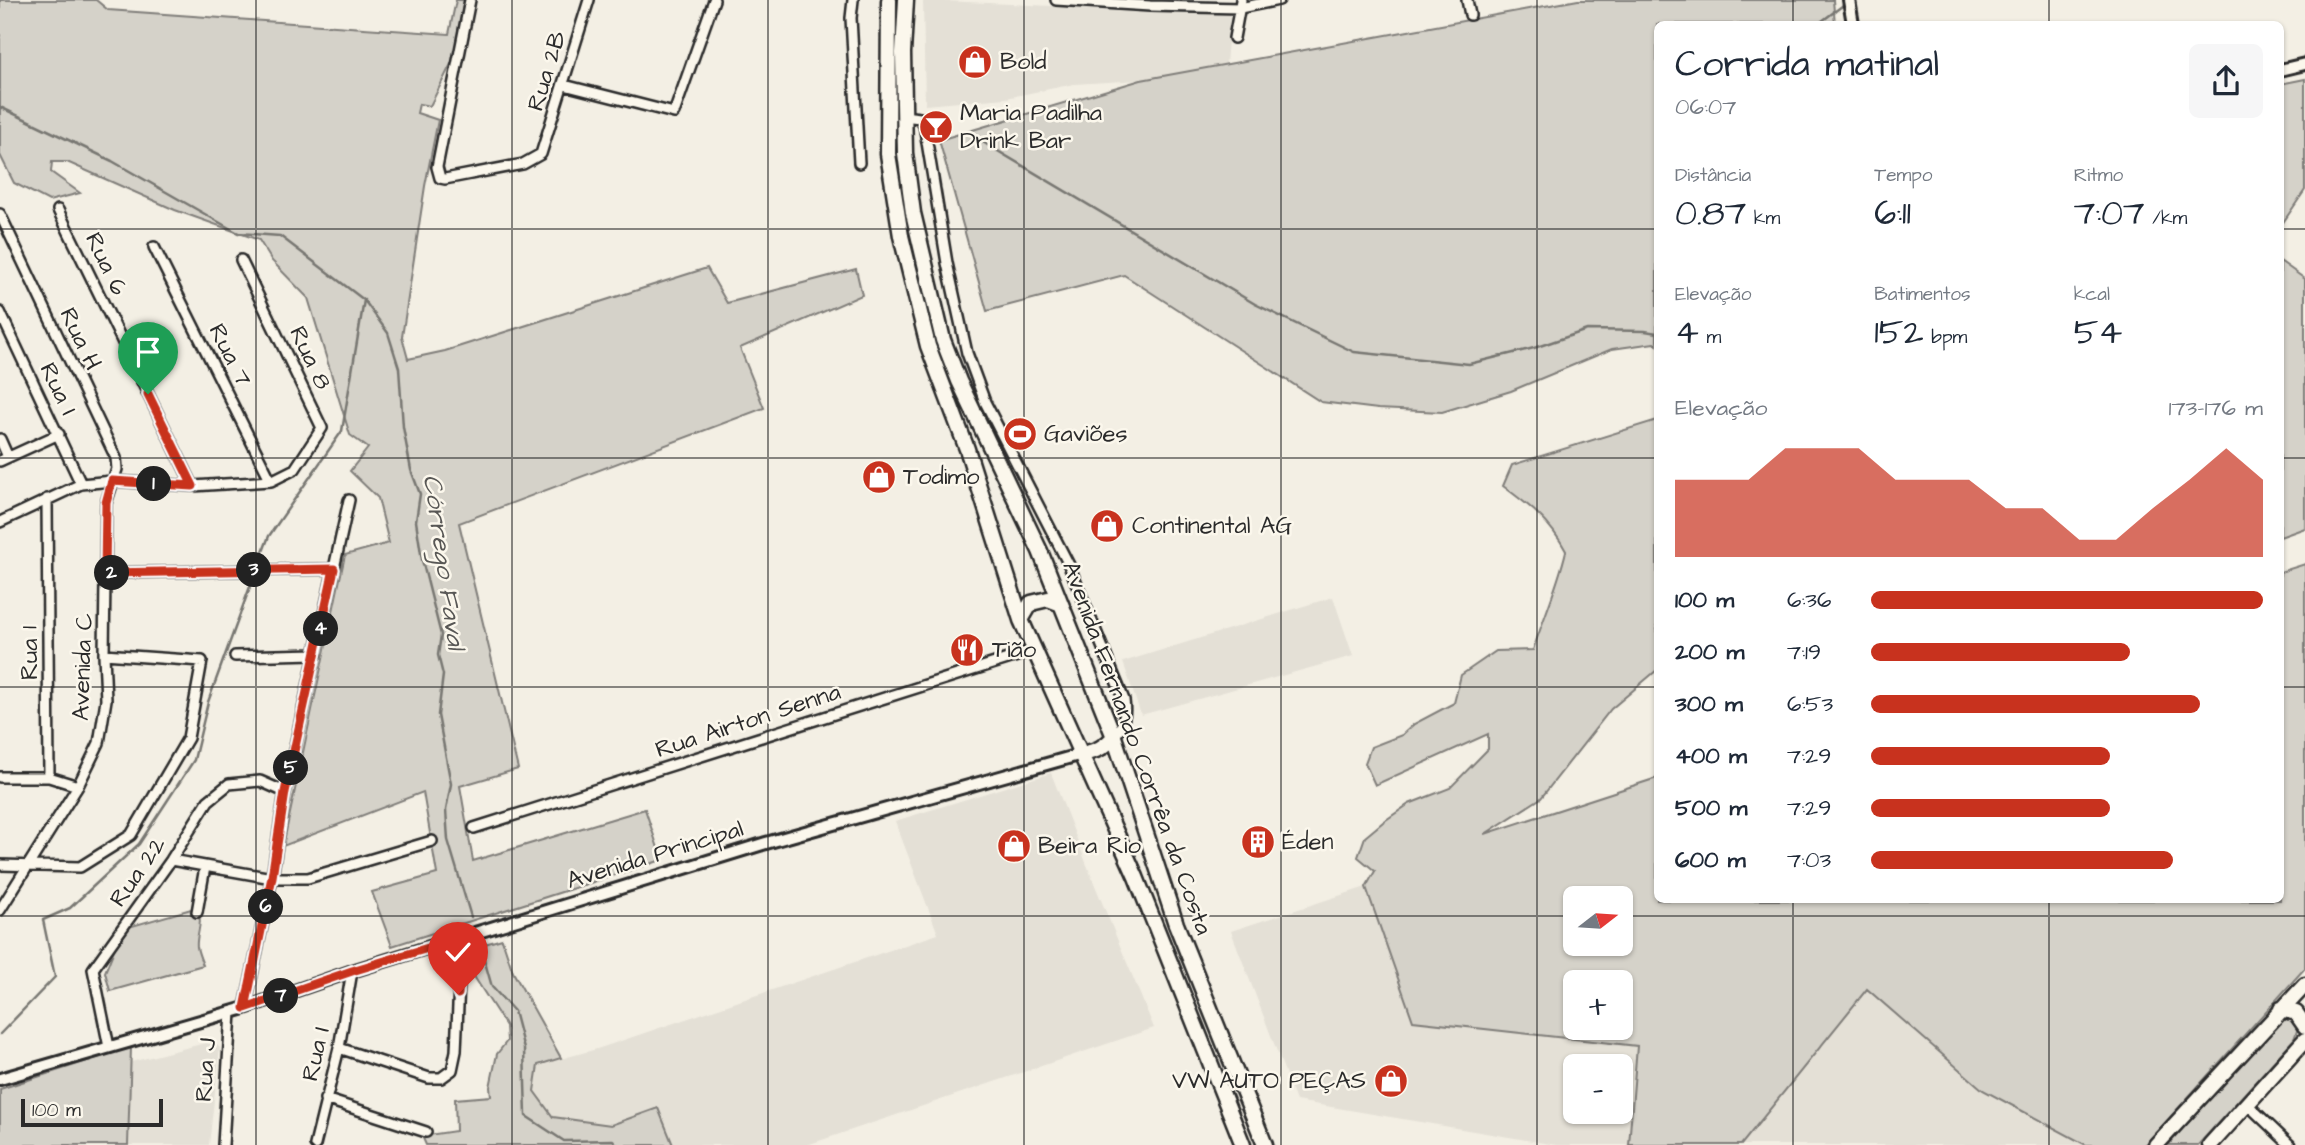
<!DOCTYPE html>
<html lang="pt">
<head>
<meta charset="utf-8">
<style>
  body { margin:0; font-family:"Architects Daughter",sans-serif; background:#f6f6f7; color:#1f2937; height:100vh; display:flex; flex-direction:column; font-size:26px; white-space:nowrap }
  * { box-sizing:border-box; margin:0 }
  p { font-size:23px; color:#747a83 }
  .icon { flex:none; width:38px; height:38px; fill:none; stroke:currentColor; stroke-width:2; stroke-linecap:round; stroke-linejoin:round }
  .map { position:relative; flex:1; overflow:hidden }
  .sheet { position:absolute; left:1654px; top:21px; width:630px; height:882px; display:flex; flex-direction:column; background:#fff; border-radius:10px; box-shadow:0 2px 5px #0004 }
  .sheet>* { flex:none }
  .needle { width:46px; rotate:73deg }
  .controls { position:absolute; left:1563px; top:886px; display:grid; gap:14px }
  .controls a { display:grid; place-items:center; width:70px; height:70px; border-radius:10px; background:#fff; box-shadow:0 2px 5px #0004; font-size:35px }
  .scale { position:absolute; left:21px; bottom:18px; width:142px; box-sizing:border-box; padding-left:7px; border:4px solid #2b2b2b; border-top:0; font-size:19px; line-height:24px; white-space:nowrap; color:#2b2b2b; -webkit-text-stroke:5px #fbf7ec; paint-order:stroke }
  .pin { position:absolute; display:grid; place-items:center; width:60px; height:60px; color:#fff; margin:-72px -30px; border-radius:50% 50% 50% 0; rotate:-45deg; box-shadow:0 0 7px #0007 }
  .pin .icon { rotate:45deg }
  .km { position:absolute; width:35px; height:35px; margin:-18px; border-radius:50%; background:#222; color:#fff; font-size:19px; line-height:35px; text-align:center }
  .round { display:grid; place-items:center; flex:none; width:74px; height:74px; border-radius:10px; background:#f6f6f7 }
  .overview { display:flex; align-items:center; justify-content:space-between; height:119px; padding:0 21px }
  h1 { font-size:38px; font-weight:600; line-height:52px }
  .stats { display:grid; grid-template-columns:repeat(3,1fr); gap:10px; height:119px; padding:7px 21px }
  .stats div { display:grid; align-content:center }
  .stats b { font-size:35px; font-weight:600 }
  .stats small { font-size:19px; font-weight:400 }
  .stats p { font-size:19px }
  .chart { height:196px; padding:14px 21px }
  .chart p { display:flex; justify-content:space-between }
  .chart svg { width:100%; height:126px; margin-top:7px; fill:#c8321e; opacity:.7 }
  ul { padding:0 21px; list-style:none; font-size:23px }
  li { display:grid; grid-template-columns:112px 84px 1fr; align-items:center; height:52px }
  li i { height:18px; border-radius:9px; background:#c8321e }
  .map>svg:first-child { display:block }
</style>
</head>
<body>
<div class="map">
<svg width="2305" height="1145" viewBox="0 0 2305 1145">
  <rect width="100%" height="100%" fill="#f3efe4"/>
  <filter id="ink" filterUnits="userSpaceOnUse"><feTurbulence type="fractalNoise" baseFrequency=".0143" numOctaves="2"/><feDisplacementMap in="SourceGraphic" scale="14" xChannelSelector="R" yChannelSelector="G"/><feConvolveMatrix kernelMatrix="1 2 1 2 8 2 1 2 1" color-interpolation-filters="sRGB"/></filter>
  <g filter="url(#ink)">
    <!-- built -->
    <path fill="#e4e0d6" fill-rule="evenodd" d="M923,0L1230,14L1226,64L1141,80L1074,84L1006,98L925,105Z
      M1333,597L1353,656L1141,715L1123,662Z
      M1051,773L1094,883L1154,1028L807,1145H673L658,1108L611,1125L553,1117L534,1091L538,1065L597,1049L938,934L895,821Z
      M1366,887L1413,1021L1637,1046L1629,1145H1556L1296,1101L1231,931ZM1575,1066H1620V1111H1575Z
      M1867,989L1983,1090L2086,1145H1741Z
      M213,1041L220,1048L209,1145H128L131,1062Z"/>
    <!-- green -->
    <path fill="#d5d2c9" stroke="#807e7a" stroke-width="2" fill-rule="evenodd" d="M0,0H96L108,10L449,34L456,0H464L454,58L430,106L419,104L417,113L438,120L425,186L402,337L408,359L445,351L707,268L727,303L856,269L862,295L740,348L764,408L459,523L518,769L460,786L473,861L645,809L662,860L392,946L372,892L437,874L423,792L283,846L345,555L389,543L378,498L350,471L368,448L350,435L308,298L272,261L259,240L175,210L67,162H52L51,172L80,193L49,201L14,183L0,155Z
      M1578,0H1833L1835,24H1657V345L1654,343L1612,349L1511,391L1442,412L1378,409L1321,402L1124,275L987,311L939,140L1141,80Z
      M2305,79V190L2280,227V84Z
      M2280,261L2305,279V528L2280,537Z
      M1657,420V670L1611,709L1541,798L1485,834L1657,778V900H2280V572L2305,564V968L2145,1145H2086L1983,1090L1867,989L1741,1145H1629L1637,1046L1413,1021L1366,887L1375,871L1358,857L1365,837L1383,822L1409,804L1450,788L1488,749V734L1375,785L1365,763L1371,747L1402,735L1414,724L1454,703L1461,675L1496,651L1533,650C1544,617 1558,585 1566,551C1550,521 1530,506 1503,486L1512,465ZM1575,898H1620V943H1575ZM1575,982H1620V1027H1575Z
      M191,909C208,916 195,933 197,947C198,953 201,960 203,965L110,991L105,972L120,935L125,928Z
      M502,939L513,972L561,1058L538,1065L534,1091L553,1117L611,1125L658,1108L673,1145H426L422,1136L456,1131L455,1099L491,1096L490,1087L497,1054L507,1041L506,1026L475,978L464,950Z
      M2286,1017L2292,1018L2298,1028L2294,1039L2198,1145H2168L2279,1021Z
      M131,1047L128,1145H0V1089Z"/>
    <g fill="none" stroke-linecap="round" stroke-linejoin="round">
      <!-- stream -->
      <path stroke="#787772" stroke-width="2.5" d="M1818,24L1846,3
        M0,107L112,161L238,233L280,236L364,300L388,333L399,368L403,427L411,470L420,494L416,521L422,560L441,635L438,655L443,675L438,715L451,784L446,810L448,840L471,917
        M981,141L1255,304L1354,352L1469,364L1534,348L1587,330L1645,331L1657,333
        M257,567L269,536L342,431L364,300
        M479,941L492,987L514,1011L524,1049L526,1116L564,1141L613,1140L617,1145
        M0,1034L55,977L43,920L70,908L139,844L194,760L208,702L255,573"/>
      <!-- minor casing -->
      <g stroke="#2b2b2b" stroke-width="14">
        <path id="minor" d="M470,0L437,167L440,178L445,179L523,164L541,154L589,0
          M853,0L851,18L859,163
          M1056,0L1150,6L1240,8L1279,0
          M1467,0L1470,15
          M1234,38L1241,0
          M564,85L674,113L714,0
          M903,116L920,118L924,124L947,263L967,353L985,402L1069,565L1124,700C1126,716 1124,725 1114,737
          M58,210L193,486
          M0,214L116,458L117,469L106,503L104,654L106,700L99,743L78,786L0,910
          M154,247L271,481
          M0,312L81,484
          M0,439L8,457
          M0,461L59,434
          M47,499L49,777
          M0,522L81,484L112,481L193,486L271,481L295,469L322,428L241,260
          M105,573L334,569
          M235,656L316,654
          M0,777H49L78,786
          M474,828L1033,651
          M171,860L272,878H308L432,841
          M0,865L80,867L131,835L188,738L202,661L104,654
          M197,912L205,867
          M245,1008L272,878L285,792L349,500
          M109,1047L93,969L171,860L208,801L229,784L260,781L285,792
          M339,1048L429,1078H441L452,1070L456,1051L461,938
          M325,1099L426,1132
          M2247,1104L2290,1145
          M223,1145L231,1012
          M315,1145L339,1048L352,971"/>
      </g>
      <!-- tertiary casing -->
      <g stroke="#2b2b2b" stroke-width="16">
        <path id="tertiary" d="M1849,0L1853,24
          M2280,70L2305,64
          M0,1079L245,1008L352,971L766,843L1082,754"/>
      </g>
      <!-- primary casing -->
      <g stroke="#2b2b2b" stroke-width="19">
        <path id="primary" d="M2281,1009L2296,1013L2305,1026
          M2156,1145L2305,985
          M2210,1145L2305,1040"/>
      </g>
      <!-- trunk casing -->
      <g stroke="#2b2b2b" stroke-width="19">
        <path id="trunk" d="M889,0L888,154L901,236L928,346L967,449L1021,620L1136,877L1243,1145
          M906,0L903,53L905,153L913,213L943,340L959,381L1040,551L1114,737L1176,924L1265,1145
          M1021,620L1031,603L1048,599L1061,604
          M1082,754C1096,751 1104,748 1114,737"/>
      </g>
      <!-- minor -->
      <use href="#minor" stroke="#fbf7ec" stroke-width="9"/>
      <!-- tertiary -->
      <use href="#tertiary" stroke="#fbf7ec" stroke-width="10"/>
      <!-- primary -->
      <use href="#primary" stroke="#fbf7ec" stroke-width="14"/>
      <!-- trunk -->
      <use href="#trunk" stroke="#fbf7ec" stroke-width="14"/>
    </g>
  </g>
  <g fill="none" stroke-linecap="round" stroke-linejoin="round" filter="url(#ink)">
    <!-- route casing -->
    <g stroke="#fff" stroke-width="14">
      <path id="route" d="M148,394L193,486L112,481L106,503L105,573L334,569L285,792L272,877L245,1008L352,971L461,938L458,994"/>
    </g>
    <!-- route -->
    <use href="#route" stroke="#c8321e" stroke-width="9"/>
  </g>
  <!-- grid -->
  <path fill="none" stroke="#2b2b2b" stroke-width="2" stroke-opacity="0.55" d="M256,0V1145M512,0V1145M768,0V1145M1024,0V1145M1281,0V1145M1537,0V1145M1793,0V24M2049,0V24M0,229H1657M2280,229H2305M0,458H1657M2280,458H2305M0,687H1657M2280,687H2305M1793,900V1145M2049,900V1145M0,916H1575M1620,916H2305"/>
  <!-- icons -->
  <defs>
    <g id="shop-disc" transform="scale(1.75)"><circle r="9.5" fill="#c8321e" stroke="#fbf7ec"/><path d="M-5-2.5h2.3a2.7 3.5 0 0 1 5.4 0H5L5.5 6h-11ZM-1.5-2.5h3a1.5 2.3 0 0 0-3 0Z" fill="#fff"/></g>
    <g id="bar-disc" transform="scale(1.75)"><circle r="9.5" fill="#c8321e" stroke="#fbf7ec"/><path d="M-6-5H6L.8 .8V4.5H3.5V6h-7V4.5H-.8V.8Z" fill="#fff"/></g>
    <g id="stadium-disc" transform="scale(1.75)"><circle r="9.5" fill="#c8321e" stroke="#fbf7ec"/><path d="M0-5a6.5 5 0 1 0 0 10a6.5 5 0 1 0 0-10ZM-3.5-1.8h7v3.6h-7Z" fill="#fff"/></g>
    <g id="restaurant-disc" transform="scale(1.75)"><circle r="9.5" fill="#c8321e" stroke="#fbf7ec"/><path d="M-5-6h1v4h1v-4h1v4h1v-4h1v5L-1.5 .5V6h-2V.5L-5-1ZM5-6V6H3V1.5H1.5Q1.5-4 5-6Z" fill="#fff"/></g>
    <g id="building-disc" transform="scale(1.75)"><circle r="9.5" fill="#c8321e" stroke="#fbf7ec"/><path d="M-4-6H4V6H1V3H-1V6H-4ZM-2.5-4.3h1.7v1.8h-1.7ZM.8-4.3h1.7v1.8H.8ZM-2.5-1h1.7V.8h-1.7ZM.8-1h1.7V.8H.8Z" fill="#fff"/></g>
  </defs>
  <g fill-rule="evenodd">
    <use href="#shop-disc" x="975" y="62"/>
    <use href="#bar-disc" x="936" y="127"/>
    <use href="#stadium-disc" x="1020" y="434"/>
    <use href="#shop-disc" x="879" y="477"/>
    <use href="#shop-disc" x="1107" y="526"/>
    <use href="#restaurant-disc" x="967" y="650"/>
    <use href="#building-disc" x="1258" y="842"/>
    <use href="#shop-disc" x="1014" y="846"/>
    <use href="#shop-disc" x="1391" y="1081"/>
  </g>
  <g text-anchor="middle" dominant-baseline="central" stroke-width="5" stroke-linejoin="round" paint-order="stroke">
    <!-- poi labels -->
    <g font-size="24" fill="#2b2b2b" stroke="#fbf7ec" text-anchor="start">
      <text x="1000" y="62">Bold</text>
      <text x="960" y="113">Maria Padilha<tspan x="960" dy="28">Drink Bar</tspan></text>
      <text x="1044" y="434">Gaviões</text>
      <text x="903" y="477">Todimo</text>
      <text x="1132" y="526">Continental AG</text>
      <text x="992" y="650">Tião</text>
      <text x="1282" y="842">Éden</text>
      <text x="1038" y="846">Beira Rio</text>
      <text x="1366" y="1081" text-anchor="end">VW AUTO PEÇAS</text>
    </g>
    <!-- street labels -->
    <g font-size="24" fill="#2b2b2b" stroke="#fbf7ec">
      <text transform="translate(547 71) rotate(-73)">Rua 2B</text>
      <text transform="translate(106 264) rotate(64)">Rua 6</text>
      <text transform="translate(80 339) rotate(65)">Rua H</text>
      <text transform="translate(230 355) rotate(63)">Rua 7</text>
      <text transform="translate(310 358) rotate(65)">Rua 8</text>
      <text transform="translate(58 389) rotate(64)">Rua I</text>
      <text transform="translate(30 653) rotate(-90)">Rua 1</text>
      <text transform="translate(83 667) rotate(-88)">Avenida C</text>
      <text transform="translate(748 721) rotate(-18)">Rua Airton Senna</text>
      <text transform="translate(1137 748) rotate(70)">Avenida Fernando Corrêa da Costa</text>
      <text transform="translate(655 855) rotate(-17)">Avenida Principal</text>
      <text transform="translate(138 872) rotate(-55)">Rua 22</text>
      <text transform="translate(316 1054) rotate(-77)">Rua I</text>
      <text transform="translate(206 1070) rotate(-86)">Rua J</text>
    </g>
    <!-- water labels -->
    <g font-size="26" font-style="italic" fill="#585755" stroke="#fbf7ec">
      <text transform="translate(444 562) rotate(82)">Córrego Faval</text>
    </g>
  </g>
</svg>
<div class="controls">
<a><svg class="needle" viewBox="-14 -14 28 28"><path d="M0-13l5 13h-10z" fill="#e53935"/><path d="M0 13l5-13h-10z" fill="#747a83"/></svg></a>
<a>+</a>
<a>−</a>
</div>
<div class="scale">100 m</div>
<div class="pin" style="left:148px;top:394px;background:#1e9e55"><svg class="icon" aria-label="arrive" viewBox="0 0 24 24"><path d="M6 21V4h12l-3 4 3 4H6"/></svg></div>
<div class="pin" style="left:458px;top:994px;background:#d93025"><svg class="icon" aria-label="check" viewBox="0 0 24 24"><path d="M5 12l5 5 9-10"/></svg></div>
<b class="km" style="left:154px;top:484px">1</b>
<b class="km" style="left:112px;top:573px">2</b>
<b class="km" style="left:254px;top:570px">3</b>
<b class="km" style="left:321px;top:629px">4</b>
<b class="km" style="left:291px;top:768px">5</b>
<b class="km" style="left:266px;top:907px">6</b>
<b class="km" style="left:281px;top:996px">7</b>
<section class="sheet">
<div class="overview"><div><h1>Corrida matinal</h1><p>06:07</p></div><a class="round"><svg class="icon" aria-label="share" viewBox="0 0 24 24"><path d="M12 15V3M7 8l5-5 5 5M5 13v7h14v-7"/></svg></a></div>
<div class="stats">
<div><p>Distância</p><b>0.87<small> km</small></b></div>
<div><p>Tempo</p><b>6:11</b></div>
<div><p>Ritmo</p><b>7:07<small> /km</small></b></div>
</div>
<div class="stats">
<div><p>Elevação</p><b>4<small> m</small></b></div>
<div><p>Batimentos</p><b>152<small> bpm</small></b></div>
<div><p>kcal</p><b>54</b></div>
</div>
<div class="chart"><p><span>Elevação</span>173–176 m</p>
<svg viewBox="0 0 160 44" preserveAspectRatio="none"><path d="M0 44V17L10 17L20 17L30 6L40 6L50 6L60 17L70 17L80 17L90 27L100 27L110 38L120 38L130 27L140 17L150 6L160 17V44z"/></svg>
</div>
<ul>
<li><b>100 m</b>6:36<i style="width:100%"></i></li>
<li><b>200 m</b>7:19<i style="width:66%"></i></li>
<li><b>300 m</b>6:53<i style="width:84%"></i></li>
<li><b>400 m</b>7:29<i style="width:61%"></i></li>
<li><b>500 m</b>7:29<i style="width:61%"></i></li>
<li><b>600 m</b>7:03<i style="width:77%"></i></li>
</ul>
</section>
</div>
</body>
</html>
